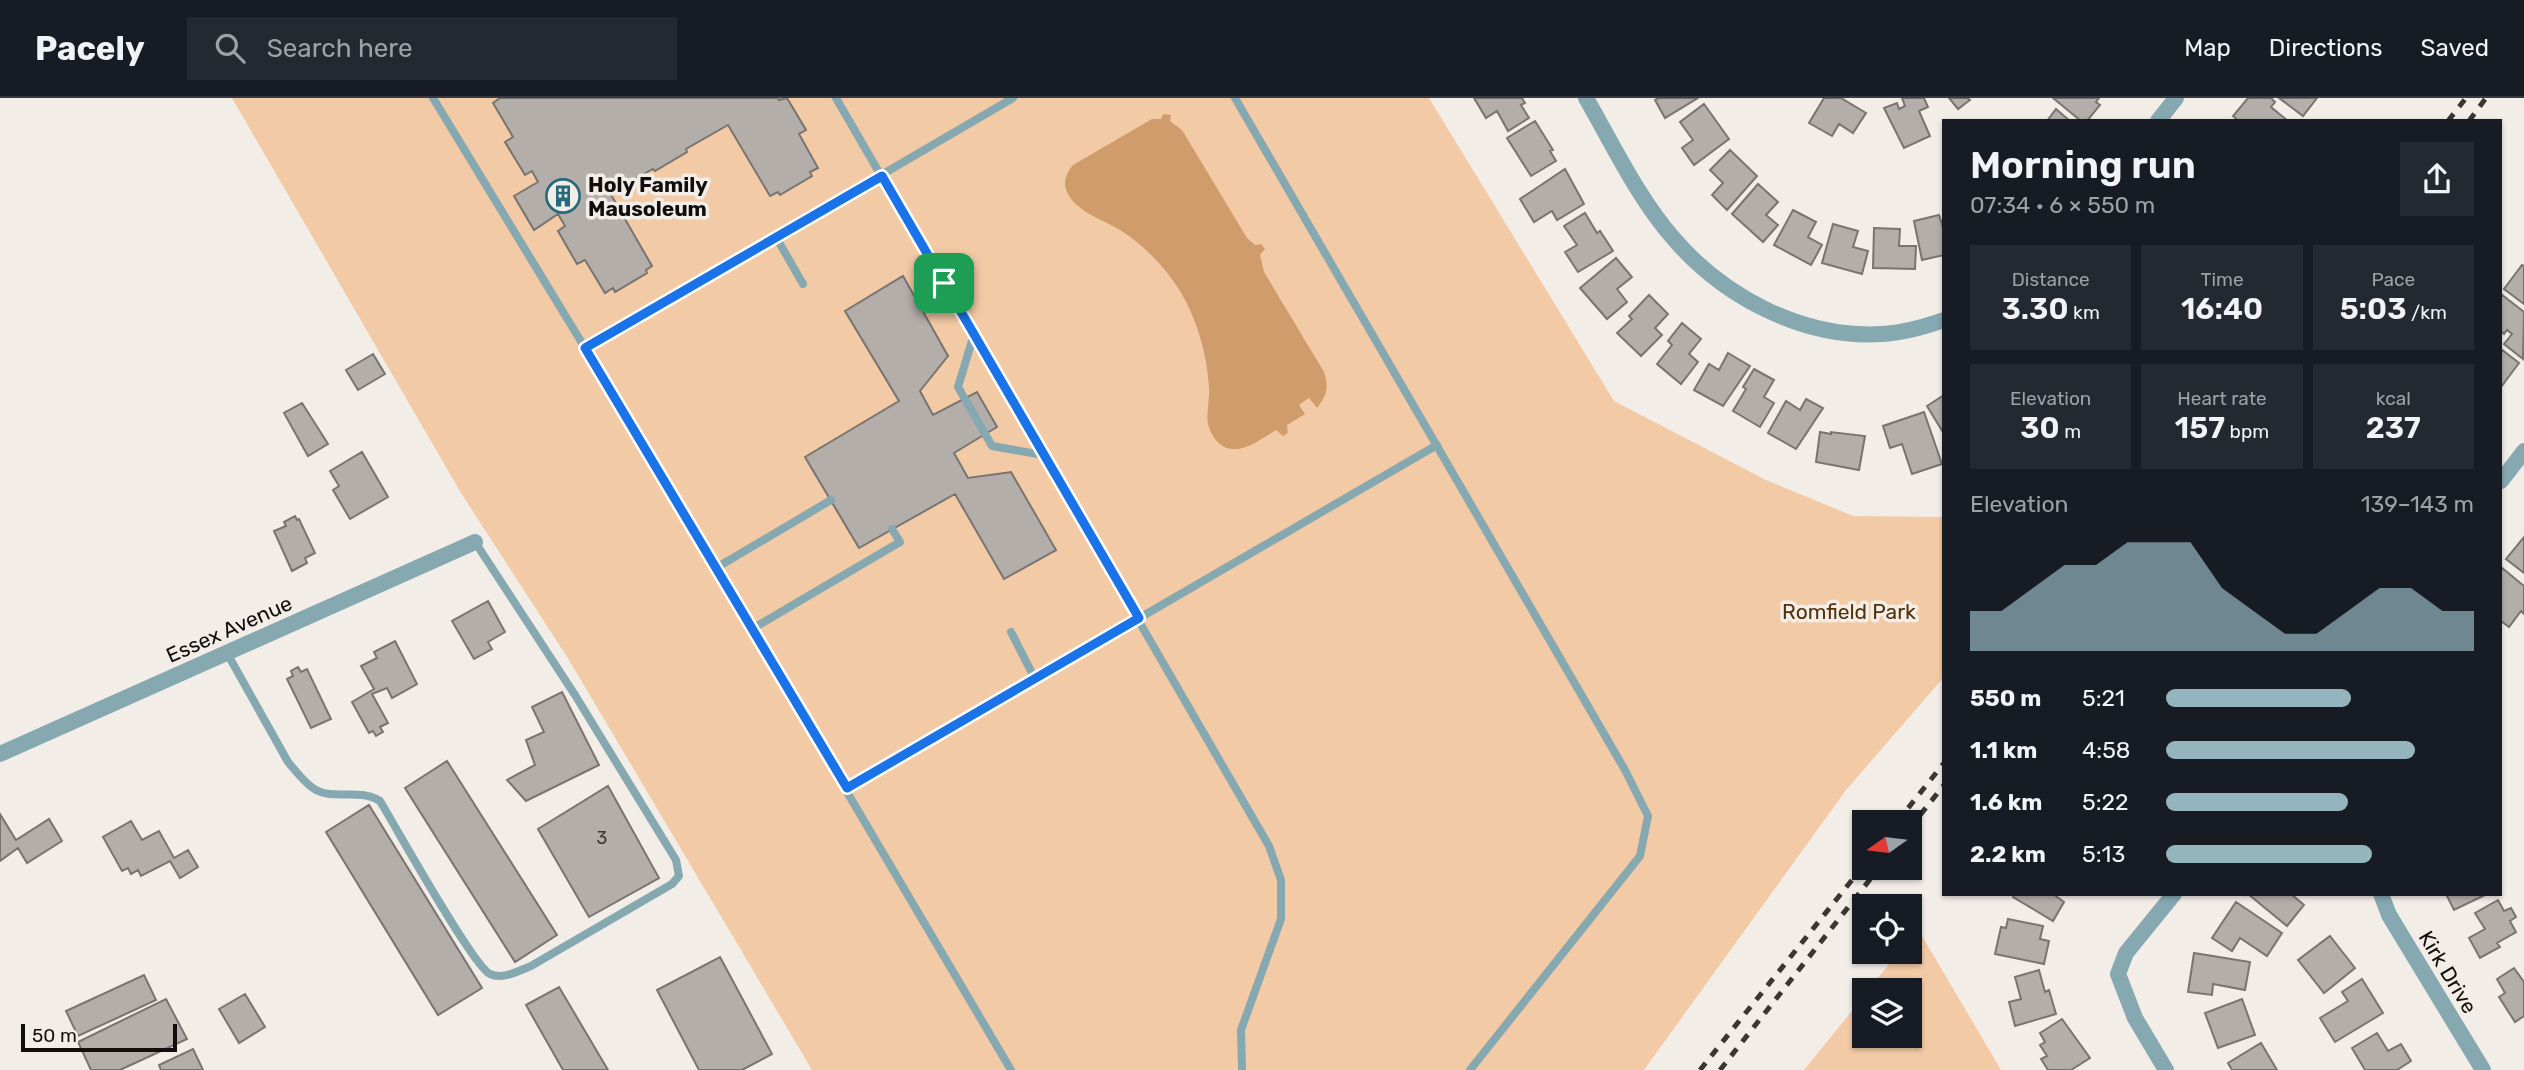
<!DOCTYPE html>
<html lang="en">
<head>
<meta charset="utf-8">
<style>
  body { margin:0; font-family:Rubik,sans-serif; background:#242831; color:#f1f3f6; height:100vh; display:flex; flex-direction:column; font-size:26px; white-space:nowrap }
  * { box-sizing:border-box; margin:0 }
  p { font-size:23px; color:#9ea1a6 }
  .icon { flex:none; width:38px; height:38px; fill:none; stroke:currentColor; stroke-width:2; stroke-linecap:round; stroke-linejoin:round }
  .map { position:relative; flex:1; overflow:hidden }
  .details { position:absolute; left:1942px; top:21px; width:560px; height:777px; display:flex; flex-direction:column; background:#171b24; border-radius:0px; box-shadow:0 2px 5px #0004 }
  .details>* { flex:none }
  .needle { width:46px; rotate:256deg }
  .fabs { position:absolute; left:1852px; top:712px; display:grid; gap:14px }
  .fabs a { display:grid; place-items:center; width:70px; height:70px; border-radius:0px; background:#171b24; box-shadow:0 2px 5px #0004; font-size:35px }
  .scale { position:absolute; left:21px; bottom:18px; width:156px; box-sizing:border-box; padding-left:7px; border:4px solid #110f0d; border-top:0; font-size:19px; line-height:24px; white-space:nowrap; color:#110f0d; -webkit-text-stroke:5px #f3ede8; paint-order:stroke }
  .pin { position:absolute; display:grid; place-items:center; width:60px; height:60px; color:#fff; margin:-30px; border-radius:14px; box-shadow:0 4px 10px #0006 }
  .round { display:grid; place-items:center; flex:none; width:74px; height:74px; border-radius:0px; background:#242831 }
  .head { display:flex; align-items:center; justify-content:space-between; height:119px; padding:0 28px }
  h1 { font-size:38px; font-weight:600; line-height:52px }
  .stats { display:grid; grid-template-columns:repeat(3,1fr); gap:10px; height:119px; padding:7px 28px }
  .stats div { display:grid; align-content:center; border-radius:0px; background:#242831; text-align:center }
  .stats b { font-size:30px; font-weight:600 }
  .stats small { font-size:19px; font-weight:400 }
  .stats p { font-size:19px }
  .chart { height:196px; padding:14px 28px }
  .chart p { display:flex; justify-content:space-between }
  .chart svg { width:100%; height:126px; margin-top:7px; fill:#95b5be; opacity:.7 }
  ul { padding:0 28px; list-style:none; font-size:23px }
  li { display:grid; grid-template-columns:112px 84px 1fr; align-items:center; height:52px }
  li i { height:18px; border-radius:9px; background:#95b5be }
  header { display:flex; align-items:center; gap:42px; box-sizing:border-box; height:98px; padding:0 35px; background:#171b24; border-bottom:2px solid #363941 }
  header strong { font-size:33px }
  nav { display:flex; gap:38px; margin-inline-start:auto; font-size:24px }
  .search { width:490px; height:63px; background:#242831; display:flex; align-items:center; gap:18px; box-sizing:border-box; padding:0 24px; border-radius:0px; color:#9ea1a6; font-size:26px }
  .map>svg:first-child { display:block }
</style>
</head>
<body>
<header>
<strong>Pacely</strong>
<div class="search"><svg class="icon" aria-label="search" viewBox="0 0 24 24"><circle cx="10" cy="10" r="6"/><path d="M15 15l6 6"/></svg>Search here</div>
<nav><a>Map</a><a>Directions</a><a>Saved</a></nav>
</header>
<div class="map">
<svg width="2524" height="972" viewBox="0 0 2524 972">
  <rect width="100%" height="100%" fill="#f3ede8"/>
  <!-- green -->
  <path fill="#f3caa6" d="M232,0H1429L1614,303L1766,382L1853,418L1944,419V579L1846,692L1644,972H812L569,562L461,395Z
    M1918,831L2001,972H1804L1864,898V938H1909V892H1868L1899,854H1909V842Z"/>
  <!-- water -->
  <path fill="#d19c6c" d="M1163,16L1171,17L1170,23L1182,32L1247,140L1255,147L1261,146L1265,151L1260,157L1264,174L1324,274C1329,290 1327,297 1317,310L1309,300L1299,307L1305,316L1287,327L1288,335L1283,338L1276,332C1264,339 1248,352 1233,351C1220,351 1211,338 1208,326C1206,315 1210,301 1209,289C1207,256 1197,221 1180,193C1165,169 1144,147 1120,132C1104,122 1077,114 1068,96C1062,85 1066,75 1073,67L1152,21H1161Z"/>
  <!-- building -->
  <path fill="#b4aeaa" stroke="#79746f" stroke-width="2" d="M778,0L779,2L787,0L806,32L799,36L818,70L810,74L812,78L780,97L778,94L770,98L728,27L686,51L687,54L655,73L653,71L610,95L652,168L646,172L647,175L615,194L613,190L605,195L585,162L577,166L558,133L565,128L558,116L534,132L514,98L538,84L532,73L525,77L505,44L513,39L493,5L500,0Z
    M1474,0H1522L1525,5L1521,7L1529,20L1508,33L1497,13L1486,20Z
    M1659,0H1698L1665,20L1655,2Z
    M1824,0H1841L1866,15L1853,35L1839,26L1832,38L1809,25Z
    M1902,0H1924L1928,9L1919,13L1930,38L1904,50L1884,10L1897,5L1899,11L1905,8Z
    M1949,0H1968L1970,2L1958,11Z
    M2053,0H2099L2096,4L2100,7L2087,23H2081Z
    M2248,0H2271L2275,4L2271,9L2288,23H2239L2233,18Z
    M2279,0H2317L2303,18Z
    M1704,6L1729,41L1694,67L1682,50L1693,42L1680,24Z
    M2056,11L2070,23H2047Z
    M1535,23L1553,52L1550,53L1556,63L1531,78L1507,40Z
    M1730,52L1757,78L1727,112L1712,97L1723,85L1710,72Z
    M1565,71L1584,106L1557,122L1552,113L1534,124L1520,101Z
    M1758,86L1778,104L1766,117L1778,127L1763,144L1732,116Z
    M1793,112L1816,124L1808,139L1822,147L1811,167L1774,147Z
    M1585,115L1597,135L1600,133L1613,153L1578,174L1565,154L1577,147L1564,128Z
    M1939,117L1944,133V157L1922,162L1914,123Z
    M1833,126L1858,133L1853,149L1868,153L1862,176L1822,165Z
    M1874,130L1900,131L1899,148H1916L1915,171L1873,170Z
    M1616,160L1632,179L1617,191L1627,204L1607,221L1580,190Z
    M2522,167L2524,168V206L2504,191Z
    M903,178L948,258L920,293L933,317L977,294L997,329L954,355L968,380L1011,374L1056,452L1004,481L955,396L859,450L805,359L899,303L845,213Z
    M2501,196L2524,214L2523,261L2504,246L2512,236L2507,232L2504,236L2501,233Z
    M1649,197L1668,216L1655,230L1662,237L1641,258L1617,235L1632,221L1629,218Z
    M1682,225L1701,241L1689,256L1698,264L1681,286L1657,266L1672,247L1668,243Z
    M2501,251L2519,265L2501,289Z
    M1728,255L1750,268L1723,308L1694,292L1709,266L1719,272Z
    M373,256L385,276L358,292L346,272Z
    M1754,271L1774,282L1764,299L1774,305L1760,329L1733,313L1746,291L1743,289Z
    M1944,297V336L1927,308Z
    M1806,301L1823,310L1796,351L1768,335L1786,303L1800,312Z
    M302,305L328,346L308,358L284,315Z
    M1924,314L1942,366L1912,376L1902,346L1890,350L1883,328Z
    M1820,334L1831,336V334L1865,338L1859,372L1816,364Z
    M362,354L388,399L350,421L333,392L339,388L330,373Z
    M295,418L297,422L299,421L315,455L305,460L307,465L292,473L274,433L286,428L284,424Z
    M2524,439V475L2506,461Z
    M2501,469L2524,488V516L2521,513L2509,529L2501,523Z
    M488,503L505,534L488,544L492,551L474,561L452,523Z
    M395,543L417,586L392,600L387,590L372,596L388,625L380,629L383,634L376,638L373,633L369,635L352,604L374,591L361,568L377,560L374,554Z
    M298,569L301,574L307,571L331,621L311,630L287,581L293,578L291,573Z
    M562,594L599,667L526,703L507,682L535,667L526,642L544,634L532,609Z
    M447,663L557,837L515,864L405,690Z
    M608,688L659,780L589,819L538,731Z
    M369,707L482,890L438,917L326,734Z
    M0,716L16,742L49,721L62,743L27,765L18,750L0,763Z
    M131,723L142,742L159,733L174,760L188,752L198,769L180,780L170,763L141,778L138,772L131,776L128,770L122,773L103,739Z
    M2014,796H2053L2064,804L2053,823L2013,799Z
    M2248,796H2291L2304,807L2287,828Z
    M2446,796H2487L2454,812Z
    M2498,802L2504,813L2511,810L2516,819L2510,823L2516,834L2497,845L2500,849L2480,860L2469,840L2485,831L2475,815Z
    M2236,804L2282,835L2267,858L2240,840L2232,853L2212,840Z
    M2008,821L2043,828L2040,841L2049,843L2044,866L1995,856L2001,829L2006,830Z
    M2330,838L2355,870L2324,895L2298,862Z
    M2194,855L2250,864L2245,892L2213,886L2212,897L2188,894Z
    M720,859L772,956L742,972H699L657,892Z
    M2514,870L2524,884V918L2515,924L2499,899L2505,895L2497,881Z
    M2039,872L2045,894L2049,892L2056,916L2015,928L2009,904L2021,901L2015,879Z
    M144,877L156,902L78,938L66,913Z
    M2362,881L2383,915L2335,944L2320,920L2348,903L2342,894Z
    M559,889L608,972H563L526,907Z
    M245,896L265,929L239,945L219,911Z
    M166,901L187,941L120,972H91L78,944Z
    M2242,901L2255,937L2218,950L2205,915Z
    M2062,921L2090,960L2071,972H2048L2041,961L2047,958L2040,947L2045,944L2040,935Z
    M2377,935L2388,953L2401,946L2411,963L2397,972H2365L2352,950Z
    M2261,945L2277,972H2232L2228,965Z
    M193,951L203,972H161L159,967Z"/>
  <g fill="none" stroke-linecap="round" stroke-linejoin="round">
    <!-- service -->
    <path stroke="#85a8b1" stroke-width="8" d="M433,0L585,250L1011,972
      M836,0L1269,748L1281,782V821L1241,932L1242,972
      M1235,0L1625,672L1648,718L1640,758L1470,972
      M776,139L803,186
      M974,236L958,289L992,348L1043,357
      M585,250L1013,0
      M716,470L831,402
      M752,531L900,444L892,431
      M1011,534L1035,581
      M227,555L288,664C296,673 305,686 316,692C334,702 359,690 380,703C396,729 472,867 490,876C503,882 518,873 531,868L672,786L679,778L676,762L575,597L475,444
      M847,690L1437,347"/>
    <!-- minor -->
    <path stroke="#85a8b1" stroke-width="16" d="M1586,0C1613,47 1638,100 1674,141C1724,199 1803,241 1882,236C1903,235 1924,229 1944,222
      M2158,23L2176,0
      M2501,383L2524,353
      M0,656L475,444
      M2381,796L2389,817L2483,972
      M2166,972L2135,920L2118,876L2126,855L2174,796"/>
    <!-- rail -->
    <path stroke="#393634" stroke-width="5" stroke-dasharray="9 9" stroke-linecap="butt" d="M2448,23L2466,0
      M2469,23L2486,0
      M1897,724L1944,665
      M1909,731L1944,687
      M1700,972L1864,767
      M1720,972L1879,770"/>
  </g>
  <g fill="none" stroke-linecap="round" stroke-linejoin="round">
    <!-- route casing -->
    <g stroke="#fff" stroke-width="14">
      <path id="route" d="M882,78L1139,520L847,690L585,250Z"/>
    </g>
    <!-- route -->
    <use href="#route" stroke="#1a73e8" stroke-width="9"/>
  </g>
  <!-- icons -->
  <defs>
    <g id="building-ring" transform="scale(1.75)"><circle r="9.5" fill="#f3ede8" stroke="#256a7a" stroke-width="1.5"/><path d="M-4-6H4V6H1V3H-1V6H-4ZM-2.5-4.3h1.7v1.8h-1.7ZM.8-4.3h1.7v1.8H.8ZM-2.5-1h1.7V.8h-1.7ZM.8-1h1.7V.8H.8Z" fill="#256a7a"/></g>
  </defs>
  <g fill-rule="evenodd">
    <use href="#building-ring" x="563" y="98"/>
  </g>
  <g text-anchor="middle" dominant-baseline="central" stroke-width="7" stroke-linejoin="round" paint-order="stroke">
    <!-- number labels -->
    <g font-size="18" fill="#3a3734">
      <text x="602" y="740">3</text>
    </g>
    <!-- poi labels -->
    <g font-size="21" font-weight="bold" fill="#110f0d" stroke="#f3ede8" text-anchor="start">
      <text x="588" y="86">Holy Family<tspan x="588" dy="24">Mausoleum</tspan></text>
    </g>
    <!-- park labels -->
    <g font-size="21" fill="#543009" stroke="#f3ede8">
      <text x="1849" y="513">Romfield Park</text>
    </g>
    <!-- street labels -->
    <g font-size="21" fill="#110f0d" stroke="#f3ede8">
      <text transform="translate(229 531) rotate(-24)">Essex Avenue</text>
      <text transform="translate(2448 874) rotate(59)">Kirk Drive</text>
    </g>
  </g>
</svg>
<div class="fabs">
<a><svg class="needle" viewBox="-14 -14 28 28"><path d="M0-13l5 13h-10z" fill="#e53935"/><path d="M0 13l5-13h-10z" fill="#9ea1a6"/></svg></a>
<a><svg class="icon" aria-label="locate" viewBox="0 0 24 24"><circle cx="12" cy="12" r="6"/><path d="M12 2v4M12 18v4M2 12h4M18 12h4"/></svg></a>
<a><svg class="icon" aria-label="layers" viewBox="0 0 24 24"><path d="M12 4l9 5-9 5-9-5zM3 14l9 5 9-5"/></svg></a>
</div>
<div class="scale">50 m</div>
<div class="pin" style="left:944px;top:185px;background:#1e9e55"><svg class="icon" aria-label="arrive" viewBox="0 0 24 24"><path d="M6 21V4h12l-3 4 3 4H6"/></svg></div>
<section class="details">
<div class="head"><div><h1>Morning run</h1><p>07:34 · 6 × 550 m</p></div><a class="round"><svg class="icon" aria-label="share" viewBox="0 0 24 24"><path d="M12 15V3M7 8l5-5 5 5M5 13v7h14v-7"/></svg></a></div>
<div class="stats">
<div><p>Distance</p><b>3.30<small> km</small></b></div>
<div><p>Time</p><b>16:40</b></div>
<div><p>Pace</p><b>5:03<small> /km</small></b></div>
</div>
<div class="stats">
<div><p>Elevation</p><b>30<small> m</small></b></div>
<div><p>Heart rate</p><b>157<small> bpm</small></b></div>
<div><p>kcal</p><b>237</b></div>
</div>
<div class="chart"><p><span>Elevation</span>139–143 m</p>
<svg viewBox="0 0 160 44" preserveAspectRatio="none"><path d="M0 44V30L10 30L20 22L30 14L40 14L50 6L60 6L70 6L80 22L90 30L100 38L110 38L120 30L130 22L140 22L150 30L160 30V44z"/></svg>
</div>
<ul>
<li><b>550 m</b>5:21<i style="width:60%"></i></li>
<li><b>1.1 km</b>4:58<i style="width:81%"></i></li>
<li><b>1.6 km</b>5:22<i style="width:59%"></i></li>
<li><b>2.2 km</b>5:13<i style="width:67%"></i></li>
</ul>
</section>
</div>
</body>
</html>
